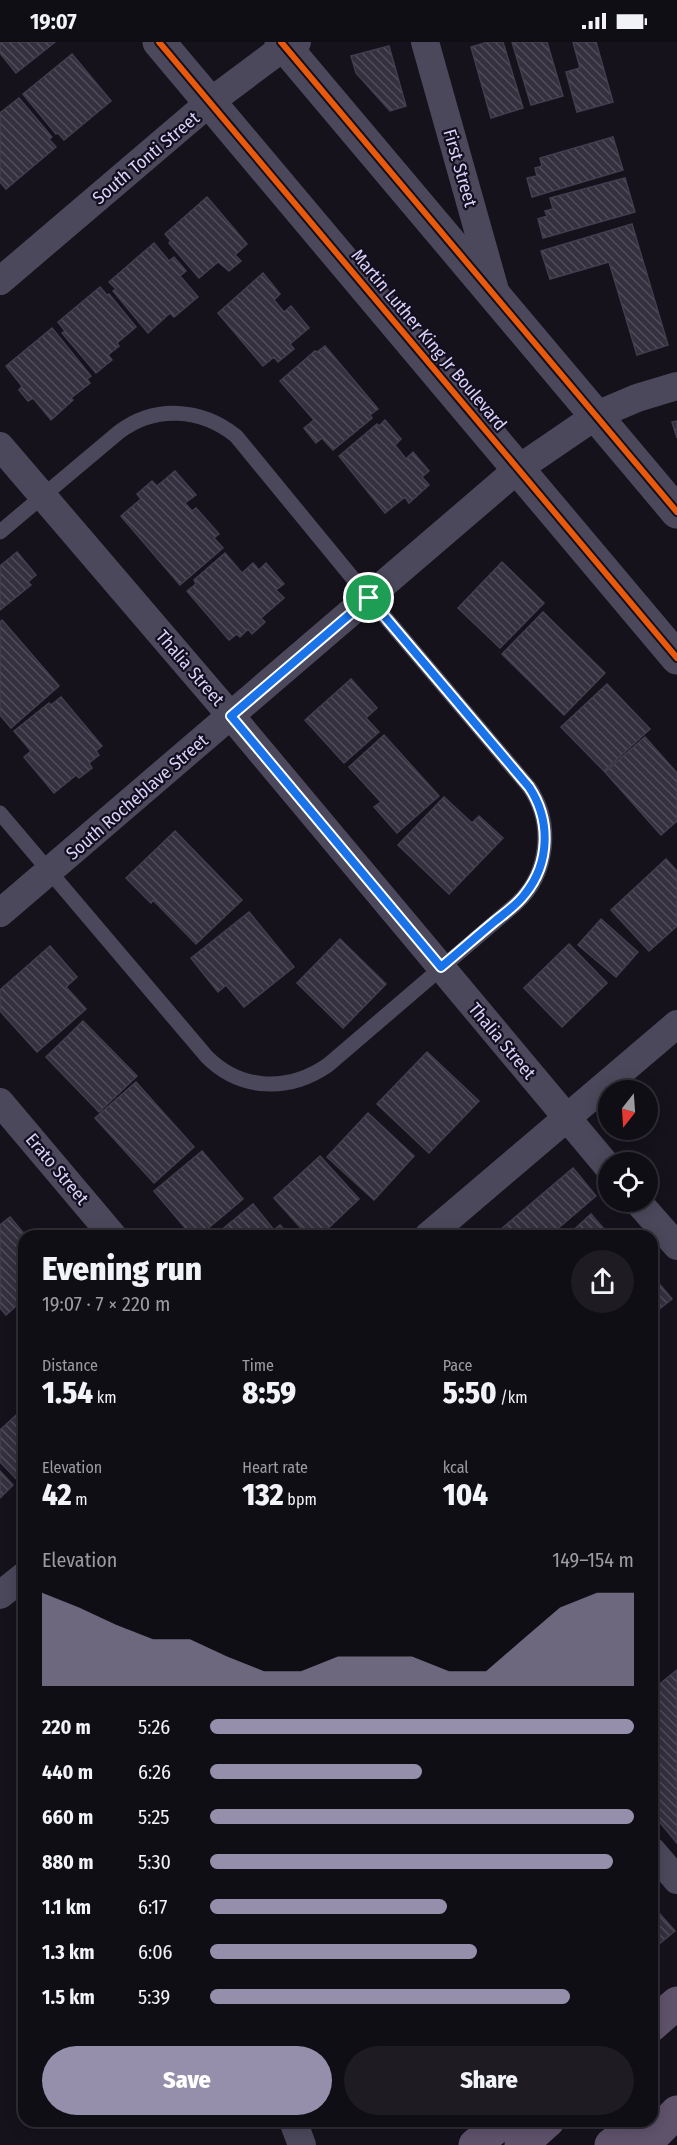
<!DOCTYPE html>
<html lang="en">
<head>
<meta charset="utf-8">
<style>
  body { margin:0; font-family:"Fira Sans Condensed",sans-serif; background:#1e1c22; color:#f1f3f6; height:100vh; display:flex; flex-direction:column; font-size:22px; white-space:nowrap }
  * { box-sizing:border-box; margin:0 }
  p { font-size:20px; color:#9c9ca0 }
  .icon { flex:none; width:33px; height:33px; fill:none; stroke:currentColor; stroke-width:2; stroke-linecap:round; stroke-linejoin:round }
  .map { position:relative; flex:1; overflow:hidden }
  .sheet { position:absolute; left:18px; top:1188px; width:640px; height:897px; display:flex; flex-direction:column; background:#100e15; border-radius:18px; box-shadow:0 3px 15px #0003,0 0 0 2px #302e34 }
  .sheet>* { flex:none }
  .needle { width:39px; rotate:197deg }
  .controls { position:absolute; left:598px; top:1038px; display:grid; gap:12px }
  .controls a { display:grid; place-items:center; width:60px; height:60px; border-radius:50%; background:#100e15; box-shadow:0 3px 15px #0003,0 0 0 2px #302e34; font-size:30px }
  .pin { position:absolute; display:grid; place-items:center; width:51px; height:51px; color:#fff; margin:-26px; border:3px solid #fff; border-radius:50%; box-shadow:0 2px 6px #0007 }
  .round { display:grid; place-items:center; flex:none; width:63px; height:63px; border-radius:32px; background:#1e1c22 }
  .head { display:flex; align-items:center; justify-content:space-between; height:102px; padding:0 24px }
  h1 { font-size:33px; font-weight:800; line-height:45px }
  .metrics { display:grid; grid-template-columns:repeat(3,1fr); gap:9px; height:102px; padding:6px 24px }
  .metrics div { display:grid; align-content:center }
  .metrics b { font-size:30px; font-weight:800 }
  .metrics small { font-size:16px; font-weight:400 }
  .metrics p { font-size:16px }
  .chart { height:168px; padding:12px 24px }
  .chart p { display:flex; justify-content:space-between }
  .chart svg { width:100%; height:108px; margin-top:6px; fill:#968fac; opacity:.7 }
  .primary-button { display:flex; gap:12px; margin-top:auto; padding:12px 24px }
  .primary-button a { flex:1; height:69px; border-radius:36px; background:#968fac; color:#fff; font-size:24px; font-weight:800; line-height:69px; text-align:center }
  .primary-button a+a { background:#1e1c22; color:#f1f3f6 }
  ul { padding:0 24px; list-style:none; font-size:20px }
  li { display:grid; grid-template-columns:96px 72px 1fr; align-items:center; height:45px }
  li i { height:15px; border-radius:8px; background:#968fac }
  .status { display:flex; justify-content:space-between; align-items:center; height:42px; padding:0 30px; background:#100e15; direction:ltr }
  .status svg { height:16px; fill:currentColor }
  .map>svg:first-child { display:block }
</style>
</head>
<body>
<div class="status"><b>19:07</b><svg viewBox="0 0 49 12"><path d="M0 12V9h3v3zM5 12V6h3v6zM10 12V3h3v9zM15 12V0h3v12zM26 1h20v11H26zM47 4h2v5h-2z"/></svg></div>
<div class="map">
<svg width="677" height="2103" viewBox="0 0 677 2103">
  <defs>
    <pattern id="building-back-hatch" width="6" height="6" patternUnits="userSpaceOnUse" patternTransform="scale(1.5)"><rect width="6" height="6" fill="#34303e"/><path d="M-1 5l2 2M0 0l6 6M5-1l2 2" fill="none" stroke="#514d5b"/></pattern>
  </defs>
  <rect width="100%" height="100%" fill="#15121c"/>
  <!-- building -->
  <path fill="url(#building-back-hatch)" stroke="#433e4f" stroke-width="1.5" d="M0,0H55L16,31L0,11Z
    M488,0H503L523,66L491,76L471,5Z
    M512,0H547L563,54L531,63Z
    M573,0H596L613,60L577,70L566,30L580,26Z
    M389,4L406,64L390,69L356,31L351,14Z
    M72,12L111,59L64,98L58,91L56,92L23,52Z
    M19,56L52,95L49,97L56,105L6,147L0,140V71Z
    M613,95L623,128L532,155L527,136L537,134L535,126L542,124L540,116Z
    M625,136L635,170L543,196L538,177L547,174L545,169L553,167L550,156Z
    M207,155L247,202L235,213L241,219L229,229L218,220L199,236L169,201L171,199L165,192Z
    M632,182L668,303L637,313L609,220L550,237L541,209Z
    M154,201L169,219L174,215L186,229L180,234L198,255L174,275L170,271L148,291L113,249L116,247L109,240Z
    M263,231L280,252L274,258L284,270L291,264L309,286L290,302L294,307L278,320L274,315L263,324L218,271Z
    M100,245L107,253L109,252L136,285L117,301L119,304L108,313L112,318L96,331L62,291L65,289L58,280Z
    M52,286L91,334L87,337L90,341L71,356L73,358L51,378L33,356L28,359L19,348L22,344L6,324Z
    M325,304L378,367L370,373L372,376L333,408L322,396L316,401L304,386L314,378L280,339L315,309L317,310Z
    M385,378L401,397L395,403L406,417L413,410L429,429L422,435L429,443L409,461L405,455L385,471L339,414L377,382L379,384Z
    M677,379V396L672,380Z
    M175,429L196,453L185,461L192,469L196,466L219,492L214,496L223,506L180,543L121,474L141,457L137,452L152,439L157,444Z
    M17,510L36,533L28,540L31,543L0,568V524Z
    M225,511L242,531L253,521L259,528L266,521L284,542L276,548L284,556L261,576L265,580L252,592L248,587L240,595L237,592L229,598L187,549L196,542L194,538Z
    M502,520L544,561L500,606L458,566Z
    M543,570L605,631L564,673L502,612Z
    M2,578L59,644L11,686L0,673V580Z
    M351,637L377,666L366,676L379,690L344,721L305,678Z
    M607,642L650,687L604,729L561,685Z
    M61,655L102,704L96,709L99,713L89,721L92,726L79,736L76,733L54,751L24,715L31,709L14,689L49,661L51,663Z
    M384,693L439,754L397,791L374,765L381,760L349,725Z
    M645,695L677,731V779L661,793L605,730Z
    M444,755L472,781L479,774L503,796L449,852L398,803Z
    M175,789L242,858L196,902L153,858L151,861L126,836Z
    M666,817L677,829V884L649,909L611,868Z
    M249,870L294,925L244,965L226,943L218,950L191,916Z
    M601,877L638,910L616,935L578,903Z
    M340,897L386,942L343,986L297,941Z
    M569,902L607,941L562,985L524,946Z
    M50,904L77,935L66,945L86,967L37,1010L0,969V948Z
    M83,979L137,1034L99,1070L46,1015Z
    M427,1010L479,1059L429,1111L377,1062Z
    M136,1040L194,1105L154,1141L95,1076Z
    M368,1071L414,1114L374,1158L327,1115Z
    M202,1109L243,1157L199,1194H192L154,1149Z
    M320,1114L359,1157L320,1194H308L274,1156Z
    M573,1126L596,1154L549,1194H493Z
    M253,1162L274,1188L280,1183L290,1194H214Z
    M591,1172L610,1194H567Z
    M10,1175L26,1194H24V1257L6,1273L0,1266V1183Z
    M652,1233L672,1257L652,1273Z
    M24,1366V1439L21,1442L0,1420V1388Z
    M0,1429L13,1443L0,1456Z
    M677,1628V1801L652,1771V1648Z
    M652,1863L675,1889L652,1908Z"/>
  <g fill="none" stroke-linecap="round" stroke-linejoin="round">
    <!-- service -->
    <path stroke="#4b485b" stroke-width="15" d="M0,490L119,390C155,363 201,366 236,394L369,556L529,745C554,781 549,832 516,862L328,1023C289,1050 241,1049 207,1015L0,771"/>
    <!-- minor -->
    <path stroke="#4b485b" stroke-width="28" d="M425,0L496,252
      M0,239L210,60L285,4L297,0
      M0,404L231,674L609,1126
      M0,871L518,427L597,373L637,356L677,344
      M0,1060L113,1194
      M638,1160L677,1204
      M428,1194L677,982
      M0,1553L24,1534
      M652,1809L677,1838
      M293,2079L302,2103"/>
    <!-- tertiary -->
    <path stroke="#4b485b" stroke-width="33" d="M159,0L677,616
      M281,0L677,470"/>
    <!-- primary -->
    <path stroke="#5f536c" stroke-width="33" d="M652,1983L677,1961
      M475,2103L504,2079
      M521,2103L548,2079
      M611,2103L641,2079
      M644,2103L677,2070"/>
    <!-- cycleway casing -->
    <g stroke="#140f1f" stroke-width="10">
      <path id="cycleway" d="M159,0L677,616
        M281,0L677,470"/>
    </g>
    <!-- cycleway -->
    <use href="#cycleway" stroke="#e8590c" stroke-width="6"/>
  </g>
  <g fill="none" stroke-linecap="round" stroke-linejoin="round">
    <!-- route casing -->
    <g stroke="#fff" stroke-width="12">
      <path id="route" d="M369,556L529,745C551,778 550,821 525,852C517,863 505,871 494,880C476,895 459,910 441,925L231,674Z"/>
    </g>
    <!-- route -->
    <use href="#route" stroke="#1a73e8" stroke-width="8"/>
  </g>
  <g text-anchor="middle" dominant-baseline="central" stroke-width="4.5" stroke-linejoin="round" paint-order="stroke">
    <!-- street labels -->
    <g font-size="18" fill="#dbd2fa" stroke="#140f1f">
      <text transform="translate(146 116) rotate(-40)">South Tonti Street</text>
      <text transform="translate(460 126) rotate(74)">First Street</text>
      <text transform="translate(429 298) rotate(50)">Martin Luther King Jr Boulevard</text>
      <text transform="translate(190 626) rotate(49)">Thalia Street</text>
      <text transform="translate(137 755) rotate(-41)">South Rocheblave Street</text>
      <text transform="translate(502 999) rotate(50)">Thalia Street</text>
      <text transform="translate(57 1127) rotate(50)">Erato Street</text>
    </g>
  </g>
</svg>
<div class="controls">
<a><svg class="needle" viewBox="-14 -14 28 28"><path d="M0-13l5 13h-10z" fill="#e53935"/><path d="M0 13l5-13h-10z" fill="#9c9ca0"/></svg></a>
<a><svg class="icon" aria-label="locate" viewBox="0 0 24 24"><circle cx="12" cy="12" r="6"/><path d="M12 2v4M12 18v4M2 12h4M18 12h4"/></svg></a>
</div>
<div class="pin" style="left:369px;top:556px;background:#1e9e55"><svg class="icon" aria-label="arrive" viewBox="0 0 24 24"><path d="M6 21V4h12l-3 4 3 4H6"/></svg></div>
<section class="sheet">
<div class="head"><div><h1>Evening run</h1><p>19:07 · 7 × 220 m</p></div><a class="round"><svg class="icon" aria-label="share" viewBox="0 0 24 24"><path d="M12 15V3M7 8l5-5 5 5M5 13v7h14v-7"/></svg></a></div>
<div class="metrics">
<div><p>Distance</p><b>1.54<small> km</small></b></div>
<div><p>Time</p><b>8:59</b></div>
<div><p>Pace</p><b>5:50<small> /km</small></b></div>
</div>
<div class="metrics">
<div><p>Elevation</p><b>42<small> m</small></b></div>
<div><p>Heart rate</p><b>132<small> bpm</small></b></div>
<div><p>kcal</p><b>104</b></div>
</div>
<div class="chart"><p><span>Elevation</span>149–154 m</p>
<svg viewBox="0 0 160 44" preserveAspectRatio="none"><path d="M0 44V6L10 12L20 19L30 25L40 25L50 32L60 38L70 38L80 32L90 32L100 32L110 38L120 38L130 25L140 12L150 6L160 6V44z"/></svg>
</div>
<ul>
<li><b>220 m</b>5:26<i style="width:100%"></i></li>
<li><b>440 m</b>6:26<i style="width:50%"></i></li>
<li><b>660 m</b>5:25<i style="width:100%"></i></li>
<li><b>880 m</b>5:30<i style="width:95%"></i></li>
<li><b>1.1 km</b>6:17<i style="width:56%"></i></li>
<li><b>1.3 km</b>6:06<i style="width:63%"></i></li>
<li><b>1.5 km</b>5:39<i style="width:85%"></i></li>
</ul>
<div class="primary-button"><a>Save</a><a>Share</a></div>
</section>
</div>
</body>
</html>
